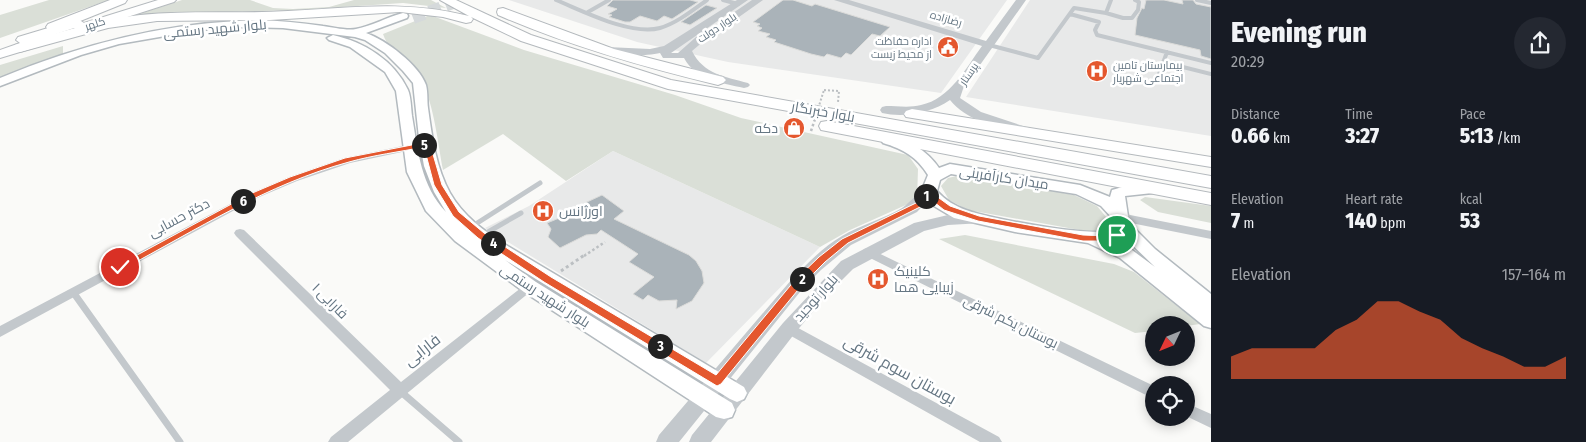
<!DOCTYPE html>
<html lang="en">
<head>
<meta charset="utf-8">
<style>
  body { margin:0; font-family:"Fira Sans Condensed",Cairo,sans-serif; background:#242831; color:#f1f3f6; height:100vh; display:flex; flex-direction:column; font-size:19px; white-space:nowrap }
  * { box-sizing:border-box; margin:0 }
  p { font-size:16px; color:#9ea1a6 }
  .icon { flex:none; width:28px; height:28px; fill:none; stroke:currentColor; stroke-width:2; stroke-linecap:round; stroke-linejoin:round }
  .map { position:relative; flex:1; overflow:hidden }
  .sheet { display:flex; flex-direction:column; background:#171b24; width:375px }
  .sheet>* { flex:none }
  .needle { width:32px; rotate:227deg }
  .tools { position:absolute; left:1145px; top:316px; display:grid; gap:10px }
  .tools a { display:grid; place-items:center; width:50px; height:50px; border-radius:50%; background:#171b24; box-shadow:0 2px 12px #0003; font-size:25px }
  .pin { position:absolute; display:grid; place-items:center; width:42px; height:42px; color:#fff; margin:-21px; border:2px solid #fff; border-radius:50%; box-shadow:0 1px 5px #0007 }
  .km { position:absolute; width:25px; height:25px; margin:-12px; border-radius:50%; background:#222; color:#fff; font-size:14px; line-height:25px; text-align:center }
  .round { display:grid; place-items:center; flex:none; width:52px; height:52px; border-radius:26px; background:#242831 }
  .head { display:flex; align-items:center; justify-content:space-between; height:85px; padding:0 20px }
  h1 { font-size:28px; font-weight:800; line-height:38px }
  .stats { display:grid; grid-template-columns:repeat(3,1fr); gap:8px; height:85px; padding:5px 20px }
  .stats div { display:grid; align-content:center }
  .stats b { font-size:21px; font-weight:800 }
  .stats small { font-size:14px; font-weight:400 }
  .stats p { font-size:14px }
  .chart { height:140px; padding:10px 20px }
  .chart p { display:flex; justify-content:space-between }
  .chart svg { width:100%; height:90px; margin-top:5px; fill:#e4572e; opacity:.7 }
  main { display:flex; flex:1; min-height:0 }
  .map>svg:first-child { display:block }
</style>
</head>
<body>
<main>
<div class="map">
<svg width="1211" height="442" viewBox="0 0 1211 442">
  <rect width="100%" height="100%" fill="#fafaf8"/>
  <!-- built -->
  <path fill="#e8e9e9" d="M509,0H1007L941,93L728,62L637,42Z
    M1030,0H1211V136L966,97Z
    M613,151L820,247L706,363L485,228L529,206Z"/>
  <!-- green -->
  <path fill="#dadfd7" d="M49,0H109L0,38V15Z
    M182,0H250L273,8L293,9L329,7L354,0H431L446,8L403,3L298,10L136,15Z
    M430,15L524,50L675,95L741,118L908,155L918,169L917,200L850,230L820,247L613,151L566,181L503,134L443,170C438,143 434,106 422,81C414,64 391,57 383,34Z
    M63,46V55L0,77V65Z
    M961,175L1074,195L1097,206L1107,218L1106,224L1095,231H1085L968,210L949,200L941,186L948,178Z
    M1145,197L1211,206V223L1158,212L1140,200Z
    M965,235L1114,264L1134,272L1200,324L1186,326L1154,325V331L1135,333L939,239Z"/>
  <!-- building -->
  <path fill="#aab3b9" stroke="#dcdcda" d="M613,0H690L698,2L672,19L664,16L657,21L640,16L630,22H625L609,17L612,15L608,14L617,9L607,6Z
    M783,0H793L812,6L815,4L890,27L880,36L872,34L851,55L846,53L841,58L827,54L824,57L811,54L774,42L776,40L766,37L770,34L758,31L762,28L757,26L760,24L753,22Z
    M1146,0H1164L1183,4L1182,0H1193L1196,4L1211,7V59L1201,56L1200,50L1135,35L1137,18L1142,8L1144,9Z
    M706,5L717,8L690,25L681,22Z
    M602,195L624,211L614,219L689,255L696,261L702,271L704,283L692,301L676,309L677,300L659,301L648,295L643,300L633,294L654,277L629,262L638,254L601,230L597,234L586,235L560,248L548,237L551,229L547,223L569,214L574,208Z"/>
  <g fill="none" stroke-linecap="round" stroke-linejoin="round">
    <!-- secondary-tunnel -->
    <path stroke="#d5d9db" stroke-width="12" stroke-dasharray="12 5.5" stroke-linecap="butt" d="M413,18L461,0"/>
    <!-- secondary casing -->
    <g stroke="#b3babf" stroke-width="3">
      <path id="secondary" d="M403,13L407,14L408,16L407,18L366,33C386,40 419,65 426,85C428,93 427,101 428,108C432,137 436,168 450,193C463,216 484,231 506,245L744,387L747,393L744,399L737,402L730,399L505,260L536,282L732,403L735,410L732,417L724,419L716,417L524,292L455,241L426,211L407,172L396,91L385,72L350,47L329,40L327,38L333,35C364,42 394,60 408,90C411,97 411,108 412,116C418,151 421,186 446,212L434,192L424,166L419,138L413,83L403,71L385,53L365,40L355,37L283,28L241,27L200,30L119,44L81,55L0,86V78C77,46 156,25 239,21C267,19 295,22 323,26C332,27 347,31 356,29C372,26 387,17 403,13Z
        M888,136C909,141 926,149 939,168L950,164L1080,185L1110,197L1112,190C1126,185 1148,182 1162,186L1165,189L1162,192L1125,196L1129,223L1155,249L1211,294V328L1204,326L1120,258L1088,243L1015,232L954,218L934,206L921,192L928,175C917,157 903,149 883,143L881,140ZM951,174L1076,194L1101,206L1113,219L1112,230C1094,238 987,218 966,210C955,206 945,200 937,191L940,180ZM1124,237L1155,267L1132,250L1113,242Z"/>
    </g>
    <!-- primary casing -->
    <g stroke="#b5babe" stroke-width="2">
      <path id="primary" d="M158,0H176L174,2L84,31L80,32L74,28L41,39L45,42L43,45L0,58V50L20,43L16,40L18,37L78,19L84,23Z"/>
    </g>
    <!-- trunk casing -->
    <g stroke="#b4b9bd" stroke-width="2">
      <path id="trunk" d="M110,0H127L125,3L58,30H48L46,27L48,24Z
        M440,0H456L531,35L671,80L1211,176V188L668,89L521,41L471,17L473,19L471,22L466,23L443,17L400,12L270,20L157,21L108,28L20,52L15,51L13,48L15,45C56,34 98,19 140,15C189,10 239,14 288,11C353,8 404,0 469,16Z
        M503,8L614,49L723,77L726,80L723,83L718,85C643,67 569,46 498,15L497,12L498,9Z
        M912,109L1211,157V167L906,117L904,114L906,111Z
        M827,121L1211,193V205L821,130L819,126L821,122Z"/>
    </g>
    <!-- path-far2 -->
    <path stroke="#bbbfc2" stroke-width="2" stroke-dasharray="2 2" stroke-linecap="butt" d="M824,90L839,91L838,102"/>
    <!-- path-far1 -->
    <path stroke="#bbbfc2" stroke-width="2.5" stroke-dasharray="2.5 2.5" stroke-linecap="butt" d="M584,256L605,242"/>
    <!-- path -->
    <path stroke="#bbbfc2" stroke-width="3" stroke-dasharray="3 3" stroke-linecap="butt" d="M561,271L586,254"/>
    <!-- service-far2 -->
    <path stroke="#c3c8cc" stroke-width="4" d="M556,0C583,11 631,36 660,28C677,23 693,10 707,0
      M723,0L738,4
      M1197,0L1211,3
      M588,12L609,0
      M1106,13L1123,18H1132L1138,10L1139,2L1135,0
      M1070,14L1099,22L1095,30L1097,35L1211,63
      M989,45L1038,58L1074,8L1106,13L1111,0
      M1163,62L1211,74
      M1159,74L1167,52"/>
    <!-- service-far1 -->
    <path stroke="#c3c8cc" stroke-width="5" d="M471,227L540,183
      M481,236L521,213"/>
    <!-- service -->
    <path stroke="#c3c8cc" stroke-width="7" d="M73,292L180,442
      M400,391L459,442"/>
    <!-- minor -->
    <path fill="#c3c8cc" fill-rule="evenodd" d="M427,141L430,142L432,144L430,146L350,163L297,181L257,198L0,337V326L249,194L289,177L344,158Z
      M1120,213L1211,231V239L1116,220L1114,217L1116,214Z
      M240,229L244,230L401,382L526,284H534L536,287L348,442H328L331,437L390,390L236,236L234,233L236,230Z
      M868,248L1154,386V399L864,255L862,252L864,249Z
      M789,323L999,437L1002,442H980L784,332L782,328L784,324Z
      M1186,403L1211,414V428L1186,416Z"/>
    <!-- tertiary -->
    <path fill="#c3c8cc" fill-rule="evenodd" d="M737,0H748L671,53H678L704,30H712V34L692,51C703,74 726,77 748,83L750,85L748,87L744,88C722,83 696,80 684,58H663L660,53C647,56 611,58 602,50L607,47L650,49L664,46Z
      M752,0H763L739,17H733V13Z
      M834,0H849L986,41L1016,0H1026L963,89L960,98L981,112L1029,128L1031,131L1025,135C1000,129 967,121 950,100C931,113 904,118 882,113L880,110L882,107L886,106C897,106 910,108 921,105C950,99 966,68 982,46Z
      M929,187L934,189L936,192L917,212L851,245L821,270L804,287L679,442H656L659,435L792,279C808,263 823,247 842,236C861,225 883,219 902,208C911,202 919,190 929,187Z
      M978,214L983,215L985,219L983,223L948,225L924,231L853,269L827,295L795,333L711,442H689L692,435L783,323L841,261L914,223L948,215Z"/>
    <!-- secondary -->
    <use href="#secondary" fill="#fff" fill-rule="evenodd"/>
    <!-- primary -->
    <use href="#primary" fill="#fff" fill-rule="evenodd"/>
    <!-- trunk -->
    <use href="#trunk" fill="#fff" fill-rule="evenodd"/>
    <!-- path-bridge-far1 -->
    <path stroke="#bbbfc2" stroke-width="2" stroke-dasharray="2 2" stroke-linecap="butt" d="M817,112L824,90"/>
    <!-- path-bridge -->
    <path stroke="#bbbfc2" stroke-width="2.5" stroke-dasharray="2.5 2.5" stroke-linecap="butt" d="M811,131L818,110"/>
  </g>
  <!-- route -->
  <path fill="#e4572e" stroke="#fff" d="M427,142L430,144L442,185L459,212L484,233L551,277L716,375L795,280L819,257L842,239L918,202L927,191H932L939,198L950,206L979,216L1083,235L1108,236L1117,232L1121,235L1109,241H1083L978,221L944,210L929,198L924,205L848,243L825,262L802,285L721,384L717,386L544,282L478,238L453,216L434,185L424,147C399,152 374,155 349,162C268,184 196,230 123,269L120,270L115,267L250,194L290,177L345,158Z"/>
  <!-- icons -->
  <defs>
    <g id="civic-disc" transform="scale(1.125)"><circle r="9.5" fill="#e4572e" stroke="#fff"/><path d="M-.6-6.5H3V-4.5H.6V-3L4-1V1h2V6H-6V1h2V-1L-.6-3ZM-1.2 2.5V6h2.4V2.5Z" fill="#fff"/></g>
    <g id="hospital-disc" transform="scale(1.125)"><circle r="9.5" fill="#e4572e" stroke="#fff"/><path d="M-5-5h3v3.5h4V-5h3V5h-3V1.5h-4V5h-3Z" fill="#fff"/></g>
    <g id="shop-disc" transform="scale(1.125)"><circle r="9.5" fill="#e4572e" stroke="#fff"/><path d="M-5-2.5h2.3a2.7 3.5 0 0 1 5.4 0H5L5.5 6h-11ZM-1.5-2.5h3a1.5 2.3 0 0 0-3 0Z" fill="#fff"/></g>
  </defs>
  <g fill-rule="evenodd">
    <use href="#civic-disc" x="948" y="47"/>
    <use href="#hospital-disc" x="1097" y="71"/>
    <use href="#shop-disc" x="794" y="128"/>
    <use href="#hospital-disc" x="543" y="211"/>
    <use href="#hospital-disc" x="878" y="279"/>
  </g>
  <g text-anchor="middle" dominant-baseline="central" stroke-width="5" stroke-linejoin="round" paint-order="stroke">
    <!-- far-street labels -->
    <g font-size="11" fill="#657683" stroke="#fff">
      <text transform="translate(946 19) rotate(16)">رضازاده</text>
      <text transform="translate(95 24) rotate(-18)">کلهر</text>
      <text transform="translate(717 28) rotate(-34)">بلوار دولت</text>
      <text transform="translate(969 74) rotate(-55)">پرستار</text>
    </g>
    <!-- far-poi labels -->
    <g font-size="11" fill="#657683" stroke="#fff" text-anchor="end">
      <text x="932" y="41">اداره حفاظت<tspan x="932" dy="13">از محیط زیست</tspan></text>
      <text x="1113" y="65" text-anchor="start">بیمارستان تامین<tspan x="1113" dy="13">اجتماعی شهریار</tspan></text>
    </g>
    <!-- street labels -->
    <g font-size="14" fill="#657683" stroke="#fff">
      <text transform="translate(215 29) rotate(-5)">بلوار شهید رستمی</text>
      <text transform="translate(823 112) rotate(10)">بلوار خبرنگار</text>
      <text transform="translate(1004 178) rotate(9)">میدان کارآفرینی</text>
      <text transform="translate(179 218) rotate(-28)">دکتر حسابی</text>
      <text transform="translate(545 296) rotate(33)">بلوار شهید رستمی</text>
      <text transform="translate(816 298) rotate(-48)">بلوار توحید</text>
      <text transform="translate(330 301) rotate(45)">فارابی ۱</text>
      <text transform="translate(1011 322) rotate(26)">بوستان یکم شرقی</text>
    </g>
    <!-- poi labels -->
    <g font-size="14" fill="#657683" stroke="#fff" text-anchor="start">
      <text x="778" y="128" text-anchor="end">دکه</text>
      <text x="559" y="211">اورژانس</text>
      <text x="894" y="271">کلینیک<tspan x="894" dy="16">زیبایی هما</tspan></text>
    </g>
    <!-- near-street labels -->
    <g font-size="16" fill="#657683" stroke="#fff">
      <text transform="translate(422 350) rotate(-38)">فارابی</text>
      <text transform="translate(900 370) rotate(29)">بوستان سوم شرقی</text>
    </g>
  </g>
</svg>
<div class="tools">
<a><svg class="needle" viewBox="-14 -14 28 28"><path d="M0-13l5 13h-10z" fill="#e53935"/><path d="M0 13l5-13h-10z" fill="#9ea1a6"/></svg></a>
<a><svg class="icon" aria-label="locate" viewBox="0 0 24 24"><circle cx="12" cy="12" r="6"/><path d="M12 2v4M12 18v4M2 12h4M18 12h4"/></svg></a>
</div>
<div class="pin" style="left:1117px;top:235px;background:#1e9e55"><svg class="icon" aria-label="arrive" viewBox="0 0 24 24"><path d="M6 21V4h12l-3 4 3 4H6"/></svg></div>
<div class="pin" style="left:120px;top:267px;background:#d93025"><svg class="icon" aria-label="check" viewBox="0 0 24 24"><path d="M5 12l5 5 9-10"/></svg></div>
<b class="km" style="left:926px;top:196px">1</b>
<b class="km" style="left:802px;top:279px">2</b>
<b class="km" style="left:660px;top:346px">3</b>
<b class="km" style="left:493px;top:243px">4</b>
<b class="km" style="left:424px;top:145px">5</b>
<b class="km" style="left:243px;top:201px">6</b>
</div>
<section class="sheet">
<div class="head"><div><h1>Evening run</h1><p>20:29</p></div><a class="round"><svg class="icon" aria-label="share" viewBox="0 0 24 24"><path d="M12 15V3M7 8l5-5 5 5M5 13v7h14v-7"/></svg></a></div>
<div class="stats">
<div><p>Distance</p><b>0.66<small> km</small></b></div>
<div><p>Time</p><b>3:27</b></div>
<div><p>Pace</p><b>5:13<small> /km</small></b></div>
</div>
<div class="stats">
<div><p>Elevation</p><b>7<small> m</small></b></div>
<div><p>Heart rate</p><b>140<small> bpm</small></b></div>
<div><p>kcal</p><b>53</b></div>
</div>
<div class="chart"><p><span>Elevation</span>157–164 m</p>
<svg viewBox="0 0 160 44" preserveAspectRatio="none"><path d="M0 44V33L10 29L20 29L30 29L40 29L50 20L60 15L70 6L80 6L90 11L100 15L110 24L120 29L130 33L140 38L150 38L160 33V44z"/></svg>
</div>
</section>
</main>
</body>
</html>
